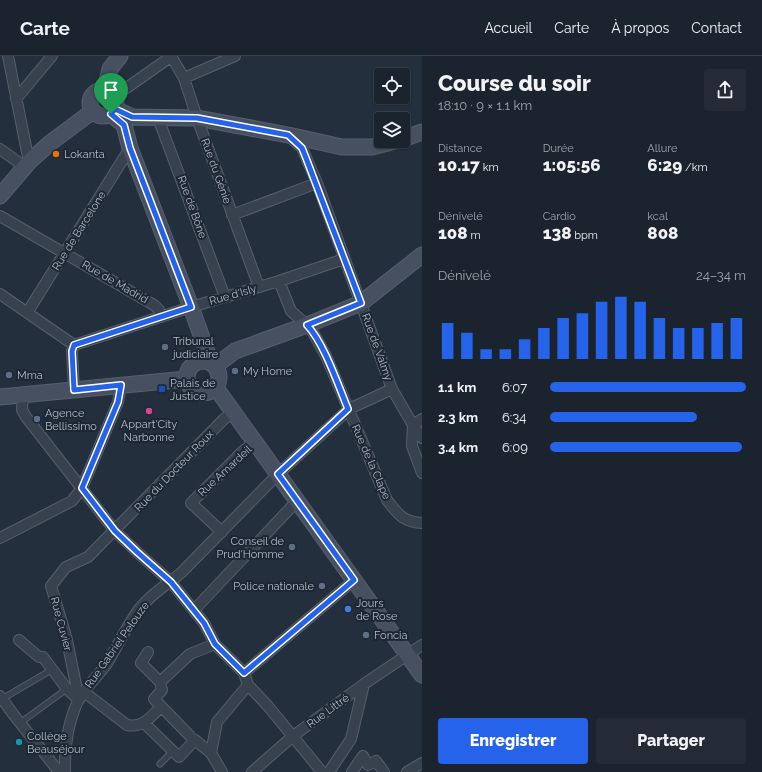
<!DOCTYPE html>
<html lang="fr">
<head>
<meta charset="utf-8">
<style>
  body { margin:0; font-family:Raleway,sans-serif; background:#242b36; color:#f1f3f6; height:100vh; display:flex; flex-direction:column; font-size:15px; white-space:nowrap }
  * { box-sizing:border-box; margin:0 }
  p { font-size:13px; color:#a0a4aa }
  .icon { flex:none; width:22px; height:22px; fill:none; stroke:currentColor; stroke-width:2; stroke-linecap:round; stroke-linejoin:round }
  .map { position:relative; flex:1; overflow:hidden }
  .drawer { display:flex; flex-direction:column; background:#1b232e; width:340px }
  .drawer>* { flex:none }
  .fabs { position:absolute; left:374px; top:12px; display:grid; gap:8px }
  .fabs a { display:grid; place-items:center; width:36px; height:36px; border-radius:4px; background:#1b232e; box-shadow:0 1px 3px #0004,0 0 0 1px #39404a; font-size:20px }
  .pin { position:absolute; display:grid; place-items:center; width:34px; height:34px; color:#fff; margin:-41px -17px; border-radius:50% 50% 50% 0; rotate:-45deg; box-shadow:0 0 4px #0007 }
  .pin .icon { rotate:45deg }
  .round { display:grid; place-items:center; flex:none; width:42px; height:42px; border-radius:4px; background:#242b36 }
  .headline { display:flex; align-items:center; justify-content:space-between; height:68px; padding:0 16px }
  h1 { font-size:22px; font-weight:800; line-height:30px }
  .metrics { display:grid; grid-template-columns:repeat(3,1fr); gap:6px; height:68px; padding:4px 16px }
  .metrics div { display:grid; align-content:center }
  .metrics b { font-size:17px; font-weight:800 }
  .metrics small { font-size:11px; font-weight:400 }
  .metrics p { font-size:11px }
  .chart { height:112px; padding:8px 16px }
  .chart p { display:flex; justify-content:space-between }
  .chart svg { width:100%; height:72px; margin-top:4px; stroke:#2563eb; stroke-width:6 }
  .action { display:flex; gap:8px; margin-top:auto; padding:8px 16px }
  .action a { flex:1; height:46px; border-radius:4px; background:#2563eb; color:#fff; font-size:16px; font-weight:800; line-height:46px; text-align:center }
  .action a+a { background:#242b36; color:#f1f3f6 }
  ul { padding:0 16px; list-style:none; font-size:13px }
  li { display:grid; grid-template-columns:64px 48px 1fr; align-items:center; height:30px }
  li i { height:10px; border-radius:5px; background:#2563eb }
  header { display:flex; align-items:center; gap:24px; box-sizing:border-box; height:56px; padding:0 20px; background:#1b232e; border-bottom:1px solid #39404a }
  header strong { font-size:19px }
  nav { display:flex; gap:22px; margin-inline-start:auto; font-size:14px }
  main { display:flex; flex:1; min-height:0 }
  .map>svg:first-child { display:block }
</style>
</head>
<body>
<header>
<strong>Carte</strong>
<nav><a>Accueil</a><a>Carte</a><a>À propos</a><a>Contact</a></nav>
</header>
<main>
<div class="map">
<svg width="422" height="716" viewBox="0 0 422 716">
  <rect width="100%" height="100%" fill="#242f3e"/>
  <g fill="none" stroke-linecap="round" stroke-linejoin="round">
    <!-- lane casing -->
    <g stroke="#565f6c" stroke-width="7">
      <path id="lane" d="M2,643L53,613
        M20,667L68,632
        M160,708L173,695"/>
    </g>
    <!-- street casing -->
    <g stroke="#565f6c" stroke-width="12">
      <path id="street" d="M8,0L29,106
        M171,0L184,22L197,62L259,231
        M184,22L235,0
        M115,40L172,0
        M16,43L52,0
        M158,62L225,241
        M289,80L302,92L317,127L392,333L413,369L412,390L422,417
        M0,93L25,111
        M232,159L317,127
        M0,160L154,249L159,254L161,261
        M279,225L291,255L311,273L326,300L387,444C398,458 403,466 422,467
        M0,238L74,289
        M27,257L130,92
        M74,334L72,295L74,289L191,251L279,225L344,203
        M23,339L22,354L26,361L115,475L137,496L171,526L204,567L215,588L244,617L248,629L267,649L322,716
        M422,363L413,369L422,382
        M222,476L191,447L244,394L255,387
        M0,482L72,445L82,432L118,346L121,329
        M194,554L297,445
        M19,584L39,601H43L67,633L79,644
        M148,596L141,607L160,626L162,634L154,643L190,680
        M244,617L354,524
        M160,626L190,598L215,588
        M84,636L127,669C144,672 150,661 161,651
        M0,640L13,658L56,712L61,716
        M79,644L67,584L51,530L66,511L88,501L223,364L233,356
        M144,667L179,701L195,684L211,697
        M65,716C64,693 68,666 78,645C85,632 97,621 106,609C118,590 127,569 140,552C152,537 168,528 182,516L278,418L349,353L392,333
        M222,716L211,697L217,666L248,629
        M252,716L293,680L364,628L422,589
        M329,716L351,683L364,628
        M352,716L363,700L368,709L376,705L384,716
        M407,716L422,707"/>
    </g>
    <!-- secondary casing -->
    <g stroke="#565f6c" stroke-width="17">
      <path id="secondary" d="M105,33L110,13L120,0
        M90 47a13 13 0 1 1 26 0a13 13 0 1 1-26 0Z
        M115,53L132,61L197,62L288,79L342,91H372L395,85
        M111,58L124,69L130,92L191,251L211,307
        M403,83L422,76
        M0,140L29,106L50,87L93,55
        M187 321a16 16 0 1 1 32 0a16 16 0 1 1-32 0Z
        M215,310L235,295L307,269L361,247L422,199
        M216,332L422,619
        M0,341L187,323"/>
    </g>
    <!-- lane -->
    <use href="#lane" stroke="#38414e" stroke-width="5"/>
    <!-- street -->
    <use href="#street" stroke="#38414e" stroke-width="10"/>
    <!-- secondary -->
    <use href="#secondary" stroke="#465061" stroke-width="15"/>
  </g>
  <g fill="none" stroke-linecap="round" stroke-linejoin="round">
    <!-- route casing -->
    <g stroke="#fff" stroke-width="8">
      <path id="route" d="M115,53L132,61L197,62L288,79L302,92L306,102L361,247L307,269C324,287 338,329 348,353L278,418L354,524L244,617L215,588L204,567L171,526L137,496L115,475L82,432L118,346L121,329L74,334L72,295L74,289L191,251L130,92L124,69L111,58Z"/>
    </g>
    <!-- route -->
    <use href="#route" stroke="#2563eb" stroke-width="5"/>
  </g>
  <!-- markers -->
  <circle fill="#e8710a" stroke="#1d2633" stroke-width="1.5" cx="56" cy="98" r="4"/>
  <g fill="#5c6f8a" stroke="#1d2633" stroke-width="1.5">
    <circle cx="165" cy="291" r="4"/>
    <circle cx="235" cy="315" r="4"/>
    <circle cx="9" cy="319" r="4"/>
    <circle cx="37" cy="363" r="4"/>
    <circle cx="292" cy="491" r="4"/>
    <circle cx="322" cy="530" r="4"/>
    <circle cx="366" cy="579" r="4"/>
  </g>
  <rect fill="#1a4fb4" stroke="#1d2633" stroke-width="1.5" x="158" y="329" width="8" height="8" rx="2"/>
  <circle fill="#d1479c" stroke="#1d2633" stroke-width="1.5" cx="149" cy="355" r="4"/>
  <circle fill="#3f7fe0" stroke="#1d2633" stroke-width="1.5" cx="348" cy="553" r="4"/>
  <circle fill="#0f9aa8" stroke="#1d2633" stroke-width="1.5" cx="19" cy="686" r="4"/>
  <g text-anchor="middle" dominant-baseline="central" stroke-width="4" stroke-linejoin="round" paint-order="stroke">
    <!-- poi labels -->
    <g font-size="11" fill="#b4bcc9" stroke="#1d2633" text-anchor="start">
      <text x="64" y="98">Lokanta</text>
      <text x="173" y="285">Tribunal<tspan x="173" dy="13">judiciaire</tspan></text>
      <text x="243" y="315">My Home</text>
      <text x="17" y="319">Mma</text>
      <text x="170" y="327">Palais de<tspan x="170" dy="13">Justice</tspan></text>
      <text x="45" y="357">Agence<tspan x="45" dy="13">Bellissimo</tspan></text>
      <text x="149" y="368" text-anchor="middle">Appart'City<tspan x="149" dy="13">Narbonne</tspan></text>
      <text x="284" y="485" text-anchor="end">Conseil de<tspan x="284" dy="13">Prud'Homme</tspan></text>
      <text x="314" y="530" text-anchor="end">Police nationale</text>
      <text x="356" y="547">Jours<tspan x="356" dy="13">de Rose</tspan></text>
      <text x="374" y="579">Foncia</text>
      <text x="27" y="680">Collège<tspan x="27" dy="13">Beauséjour</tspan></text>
    </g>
    <!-- street labels -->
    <g font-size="11" fill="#b4bcc9" stroke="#1d2633">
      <text transform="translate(216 115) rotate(70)">Rue du Génie</text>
      <text transform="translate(192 151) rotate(70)">Rue de Bône</text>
      <text transform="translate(79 175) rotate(-58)">Rue de Barcelone</text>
      <text transform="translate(115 226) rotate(30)">Rue de Madrid</text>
      <text transform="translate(233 239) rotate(-16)">Rue d'Isly</text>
      <text transform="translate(377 291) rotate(70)">Rue de Valmy</text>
      <text transform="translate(371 406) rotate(66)">Rue de la Clape</text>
      <text transform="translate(174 415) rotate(-46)">Rue du Docteur Roux</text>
      <text transform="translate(225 415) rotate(-43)">Rue Amardeil</text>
      <text transform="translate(61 568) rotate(75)">Rue Cuvier</text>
      <text transform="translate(117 589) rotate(-55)">Rue Gabriel Pelouze</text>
      <text transform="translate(328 655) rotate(-36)">Rue Littré</text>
    </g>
  </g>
</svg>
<div class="fabs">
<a><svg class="icon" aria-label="locate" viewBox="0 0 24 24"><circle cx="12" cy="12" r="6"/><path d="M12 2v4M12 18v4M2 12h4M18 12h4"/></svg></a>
<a><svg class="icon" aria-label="layers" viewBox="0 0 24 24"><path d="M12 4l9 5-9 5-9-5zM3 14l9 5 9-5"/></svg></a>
</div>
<div class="pin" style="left:111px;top:58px;background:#1e9e55"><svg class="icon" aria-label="arrive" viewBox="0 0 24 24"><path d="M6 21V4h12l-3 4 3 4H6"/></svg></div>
</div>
<section class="drawer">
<div class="headline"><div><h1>Course du soir</h1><p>18:10 · 9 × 1.1 km</p></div><a class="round"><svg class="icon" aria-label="share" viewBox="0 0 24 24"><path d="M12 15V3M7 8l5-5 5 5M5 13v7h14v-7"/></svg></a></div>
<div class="metrics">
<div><p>Distance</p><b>10.17<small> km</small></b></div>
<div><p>Durée</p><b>1:05:56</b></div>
<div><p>Allure</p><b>6:29<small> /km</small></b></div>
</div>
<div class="metrics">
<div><p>Dénivelé</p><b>108<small> m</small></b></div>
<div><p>Cardio</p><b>138<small> bpm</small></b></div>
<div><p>kcal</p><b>808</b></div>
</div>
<div class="chart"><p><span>Dénivelé</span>24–34 m</p>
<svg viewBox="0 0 160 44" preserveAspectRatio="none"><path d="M5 44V22M15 44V28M25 44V38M35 44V38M45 44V32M55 44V25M65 44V19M75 44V16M85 44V9M95 44V6M105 44V9M115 44V19M125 44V25M135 44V25M145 44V22M155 44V19"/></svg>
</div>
<ul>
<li><b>1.1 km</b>6:07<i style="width:100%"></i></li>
<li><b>2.3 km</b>6:34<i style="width:75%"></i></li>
<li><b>3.4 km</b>6:09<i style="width:98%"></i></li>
</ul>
<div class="action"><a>Enregistrer</a><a>Partager</a></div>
</section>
</main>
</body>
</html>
